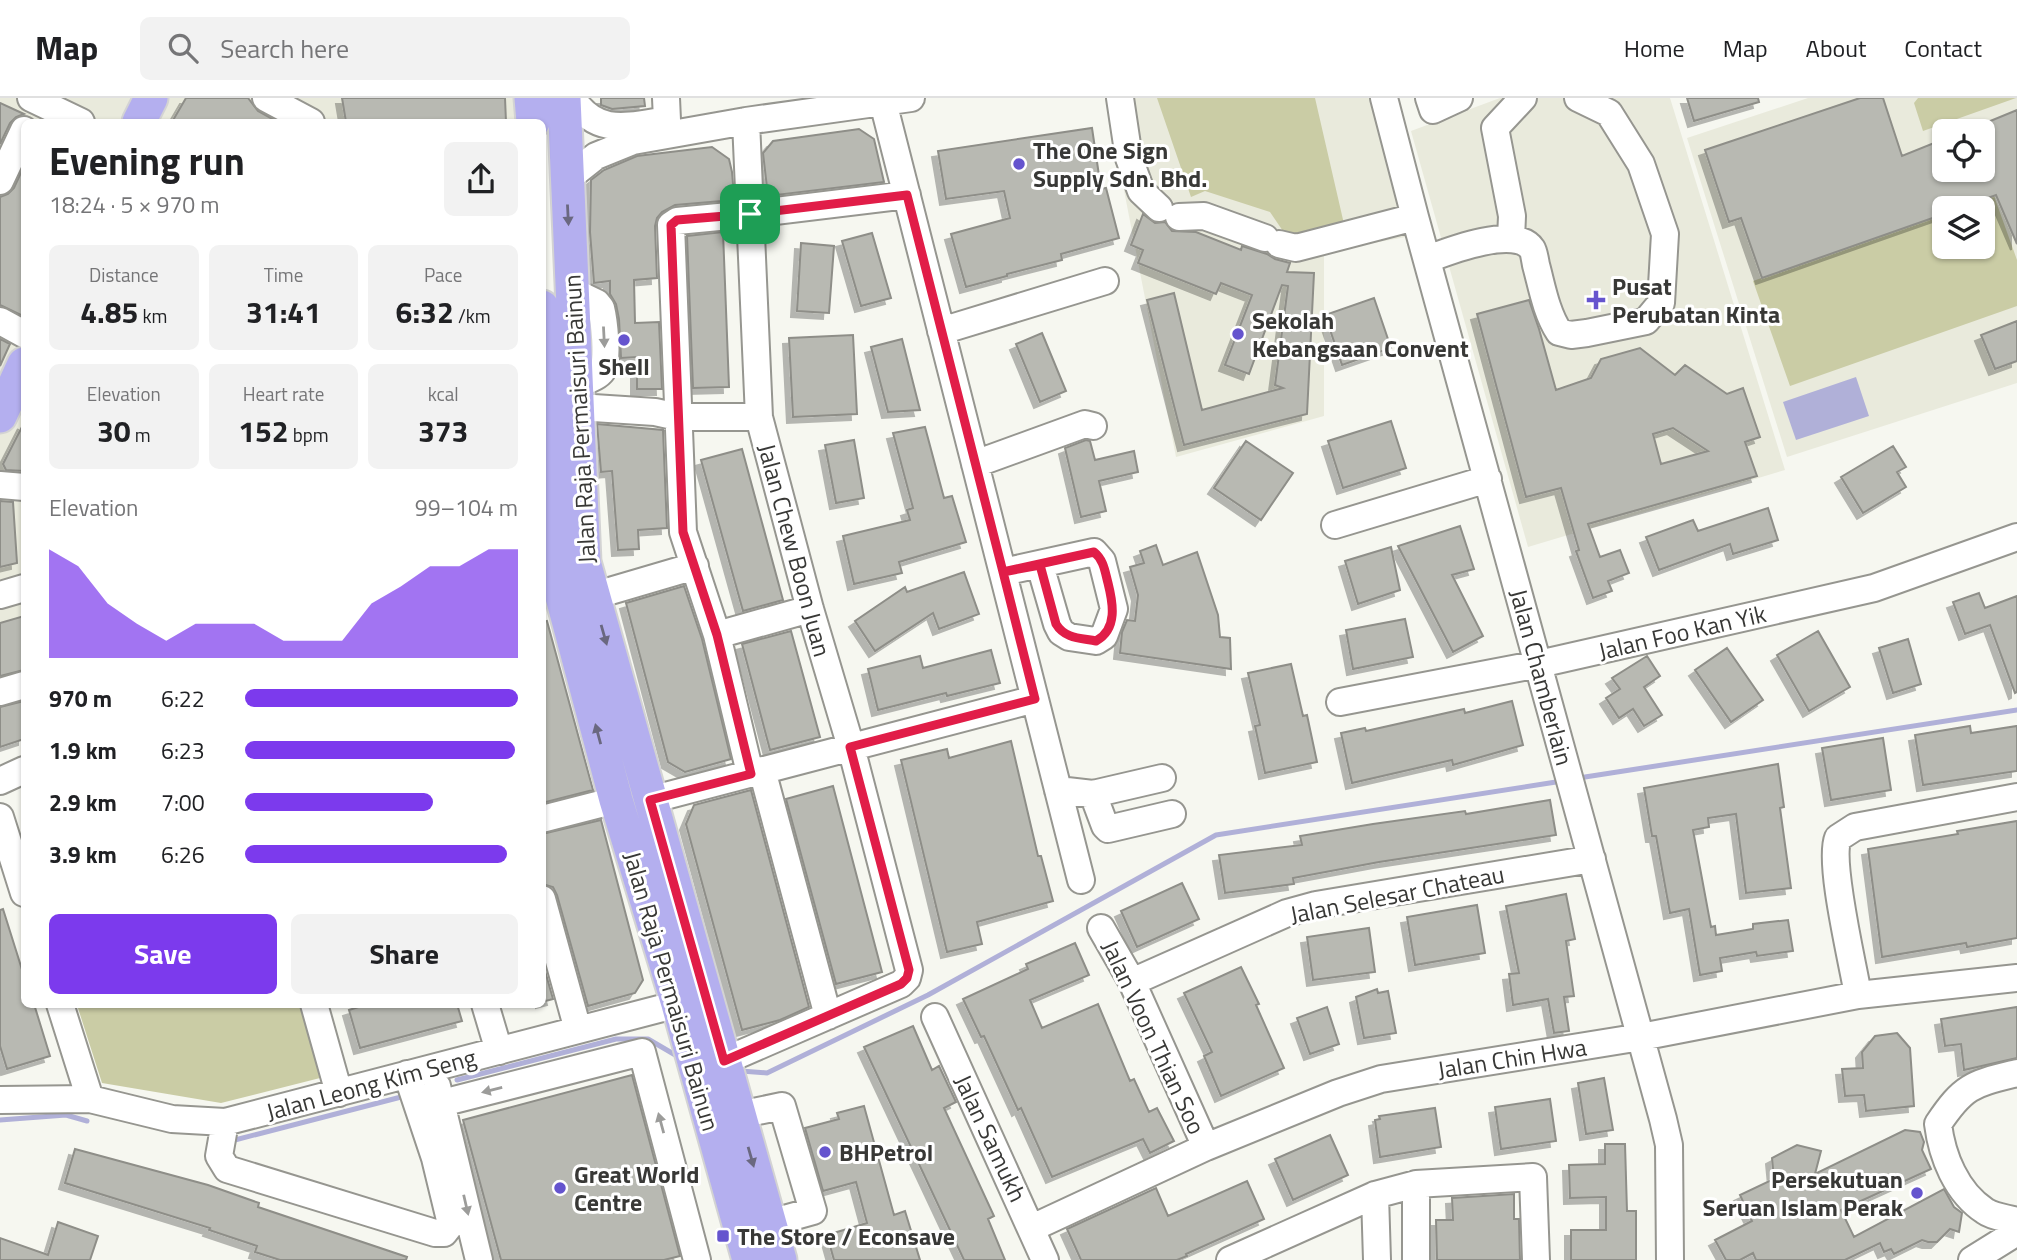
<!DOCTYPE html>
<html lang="en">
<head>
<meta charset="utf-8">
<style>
  body { margin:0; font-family:"Titillium Web",sans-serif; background:#f2f2f2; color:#202124; height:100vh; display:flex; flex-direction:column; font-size:26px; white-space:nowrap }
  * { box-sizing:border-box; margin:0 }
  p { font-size:23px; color:#757577 }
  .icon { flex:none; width:38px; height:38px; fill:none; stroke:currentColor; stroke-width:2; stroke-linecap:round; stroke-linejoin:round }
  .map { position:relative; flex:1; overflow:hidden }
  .panel { position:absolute; left:21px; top:21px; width:525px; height:889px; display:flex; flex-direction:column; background:#fff; border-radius:10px; box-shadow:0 2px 5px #0004 }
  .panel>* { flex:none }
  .fabs { position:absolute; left:1932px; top:21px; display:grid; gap:14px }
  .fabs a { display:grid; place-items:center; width:63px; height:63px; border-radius:10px; background:#fff; box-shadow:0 2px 5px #0004; font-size:35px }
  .pin { position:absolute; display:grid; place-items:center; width:60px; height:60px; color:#fff; margin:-30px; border-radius:14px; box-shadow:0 4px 10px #0006 }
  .round { display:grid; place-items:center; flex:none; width:74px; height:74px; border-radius:10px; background:#f2f2f2 }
  .head { display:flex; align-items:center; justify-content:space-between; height:119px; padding:0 28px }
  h1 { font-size:38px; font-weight:700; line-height:52px }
  .stats { display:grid; grid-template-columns:repeat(3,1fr); gap:10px; height:119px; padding:7px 28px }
  .stats div { display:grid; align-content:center; border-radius:10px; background:#f2f2f2; text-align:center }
  .stats b { font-size:30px; font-weight:700 }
  .stats small { font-size:19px; font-weight:400 }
  .stats p { font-size:19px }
  .chart { height:196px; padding:14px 28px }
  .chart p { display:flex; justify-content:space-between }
  .chart svg { width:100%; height:126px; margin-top:7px; fill:#7c3aed; opacity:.7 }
  .action { display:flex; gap:14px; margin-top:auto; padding:14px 28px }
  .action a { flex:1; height:80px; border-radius:10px; background:#7c3aed; color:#fff; font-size:28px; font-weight:700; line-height:80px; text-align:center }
  .action a+a { background:#f2f2f2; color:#202124 }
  ul { padding:0 28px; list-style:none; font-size:23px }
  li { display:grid; grid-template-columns:112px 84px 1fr; align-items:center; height:52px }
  li i { height:18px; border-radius:9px; background:#7c3aed }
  header { display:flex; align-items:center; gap:42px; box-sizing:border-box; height:98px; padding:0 35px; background:#fff; border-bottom:2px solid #e0e0e0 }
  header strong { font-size:33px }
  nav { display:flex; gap:38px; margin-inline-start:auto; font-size:24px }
  .search { width:490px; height:63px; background:#f2f2f2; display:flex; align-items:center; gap:18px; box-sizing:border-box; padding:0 24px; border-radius:10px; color:#757577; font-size:26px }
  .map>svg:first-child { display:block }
</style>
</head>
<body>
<header>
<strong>Map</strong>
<div class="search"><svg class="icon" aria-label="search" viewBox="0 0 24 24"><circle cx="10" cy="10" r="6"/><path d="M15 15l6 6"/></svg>Search here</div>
<nav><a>Home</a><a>Map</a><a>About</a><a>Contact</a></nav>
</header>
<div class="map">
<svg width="2017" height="1162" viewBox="0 0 2017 1162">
  <defs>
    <filter id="shadow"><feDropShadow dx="-6" dy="6" stdDeviation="0" flood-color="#0004"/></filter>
  </defs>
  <rect width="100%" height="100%" fill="#f6f7f0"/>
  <!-- built -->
  <path fill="#e9eadc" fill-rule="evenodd" d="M0,0H518L521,24H24V590L0,593Z
    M1106,0H1373L1406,139L1324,154V318L1176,359Z
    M1500,0H1670L1785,372L1528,449L1411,33Z
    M1808,0H2017V285L1787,359L1687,40ZM1944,33H1983V72H1944ZM1944,110H1983V149H1944Z"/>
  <!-- green -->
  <path fill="#cacca5" d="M1157,0H1315L1344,126L1287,139L1270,114L1205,93L1191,99Z
    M1918,0H2016L1923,33L1914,5Z
    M1994,98L2017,162V208L1790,288L1753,183L1944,116V149H1983V110H1960Z
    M77,907H305L324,979L221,1005L102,985Z"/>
  <!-- water -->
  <path fill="#b0b0d8" d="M1856,279L1869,318L1796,342L1783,304Z"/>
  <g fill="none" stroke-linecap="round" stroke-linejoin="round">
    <!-- stream -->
    <path stroke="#b0b0d8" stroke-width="5" d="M1585,679L2017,612
      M741,973L767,975L928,897L1216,737L1556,684
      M457,982L616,941H648L677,958
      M0,1022L66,1017L87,1023
      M231,1043L405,998"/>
  </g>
  <!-- building -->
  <path fill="#b8b9b2" stroke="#8e8e88" stroke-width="2" fill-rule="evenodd" filter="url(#shadow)" d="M186,0H248L258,13L278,24H172Z
    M342,0H505L506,24H346Z
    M601,0H644L645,8L612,11L601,7Z
    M1687,0H1758L1759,4L1694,23Z
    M1860,0H1883L1902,58L1944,41V72H1983V26L2017,12V146L1996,97L1960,110H1944V116L1762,180L1741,120L1729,124L1705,52Z
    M0,5L24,16L16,19L10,25L0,46Z
    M1092,30L1101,91L1106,90L1119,140L1061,156L1062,162L1007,176V178L966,189L951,136L1010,120L1004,93L946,101L938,53Z
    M859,31L874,41L884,84L768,98L763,55L773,43Z
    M712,49L729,61L732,74L734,98L722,100V103L675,107L662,114L657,120L655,128L657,180L634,182L635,225L659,224L662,291H637V259L621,260L619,221L616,206L610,196V183L594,185L590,134L591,82L604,72L637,58Z
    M24,68V216L23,218L0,207V99L8,96L14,90Z
    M1143,116L1155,125L1165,124L1172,133L1196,134L1241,152L1242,148L1267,156L1275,161L1290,165L1287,174L1314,175L1307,316L1184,347L1147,202L1174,195L1202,312L1283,290L1275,287L1288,188L1282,187L1249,276L1225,267L1252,197L1221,185L1216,196L1138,165L1143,152L1131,147Z
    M723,134L729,289L693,290L687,138Z
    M872,135L891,200L861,208L842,143Z
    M801,145L834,148L829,215L797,213Z
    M1374,200L1391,250L1342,267L1325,217Z
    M1529,202L1539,231L1556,292L1591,280L1601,261L1640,250L1675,277L1685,267L1727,296L1743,290L1760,339L1745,344L1757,378L1588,426L1600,459L1620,452L1629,475L1608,483L1612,493L1593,500L1576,453L1579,452L1561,390L1526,399L1477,216ZM1673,330L1708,353L1661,366L1653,336Z
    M2017,223V263L1995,271L1981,237Z
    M1042,235L1066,293L1040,304L1016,246Z
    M853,237L857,316L793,319L789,240Z
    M0,241L10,246L0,268Z
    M902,241L920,312L888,314L871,249Z
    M1391,323L1406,370L1343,390L1328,343Z
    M24,325V373L6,372L3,366Z
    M597,326L663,332L667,430L638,432L639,451L618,452L612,373L601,374Z
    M925,329L944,400L952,398L966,444L899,464L902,475L854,486L843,438L910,422L907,412L913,410L893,335Z
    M854,342L864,400L836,405L825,347Z
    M1086,342L1090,343L1095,362L1134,353L1138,374L1099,383L1106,413L1081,419L1065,350Z
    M1246,343L1293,375L1261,422L1214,390Z
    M1893,348L1906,369L1897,374L1906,389L1863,415L1841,379Z
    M742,351L783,502L743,513L701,362Z
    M0,403L13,404L17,465L0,469Z
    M1768,410L1778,442L1733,456L1730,446L1659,472L1646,439L1693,422L1698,433Z
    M1460,428L1474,471L1452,477L1483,538L1453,554L1398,448Z
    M1156,447L1163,467L1197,454L1218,517L1220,539L1230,540L1231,571L1120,555L1122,534L1127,522L1135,523L1138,497L1130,469L1144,465L1140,453Z
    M1391,449L1400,492L1358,506L1345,463Z
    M964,474L979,516L939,531L933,515L875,553L855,523L905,489L907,494Z
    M684,488L702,541L731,661L685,674L668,664L626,505Z
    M1979,495L1985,510L2017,498V594L2015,595L1990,527L1965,536L1953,504Z
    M24,518V572L0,578V525Z
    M1405,521L1413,559L1353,571L1346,532Z
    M547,523L593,692L542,705V524Z
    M791,533L820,639L770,652L742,546Z
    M1818,533L1850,589L1809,613L1777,557Z
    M1908,541L1921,586L1893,595L1879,550Z
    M1727,550L1763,602L1731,624L1695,572Z
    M991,552L1000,585L947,598L946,595L878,612L868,571L920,558L923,570Z
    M1647,558L1660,578L1644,589L1662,617L1644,628L1633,611L1619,620L1606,600L1620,591L1612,580Z
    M1291,566L1303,618L1307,617L1317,664L1265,675L1255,628L1260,627L1248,575Z
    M24,603V641L0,649V609Z
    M1512,603L1523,647L1453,667L1452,662L1352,685L1341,635L1365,630L1366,633L1464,611L1465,615Z
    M1970,628L1971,635L2017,628V673L1923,687L1915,637Z
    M1883,640L1891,692L1831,702L1822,650Z
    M1011,643L1038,758H1041L1053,803L977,824L982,846L947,854L901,662L947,651L949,660Z
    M1778,666L1784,709L1780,710L1791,790L1746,795L1736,716L1708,720L1709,729L1693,732L1711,829L1715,828L1716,837L1753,831V826L1788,822L1793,853L1757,858L1756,854L1720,860L1722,873L1700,877L1689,811L1670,815L1656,738H1652L1644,690Z
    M833,688L882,874L836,886L786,701Z
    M751,692L809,909L780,922L742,932L686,726L694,707Z
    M1550,702L1556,737L1379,764L1293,780L1294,786L1225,795L1219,757L1302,747L1300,738L1373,726L1465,713L1466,716Z
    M601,722L643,882L635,895L588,908L557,797L553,789L542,786V736Z
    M2017,723V840L1967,849L1966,845L1882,859L1868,751L1958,736L1957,733Z
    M1182,785L1199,821L1137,849L1121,813Z
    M1566,796L1575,841L1566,843L1574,898L1564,899L1569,933L1554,935L1548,901L1513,907L1509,876L1519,875L1506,808Z
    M1477,807L1485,855L1415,867L1407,819Z
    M3,811L24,878V906H34L50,958L7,971L0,948V812Z
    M1369,830L1375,874L1313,882L1307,839Z
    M1075,845L1089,877L1030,902L1042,930L1098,906L1130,983L1134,981L1149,1014L1157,1010L1174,1043L1150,1055L1143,1041L1052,1079L1021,1010L1018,1012L984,938L981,939L963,901L1028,871L1026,866Z
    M542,862L553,901L542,904Z
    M1241,869L1259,906L1256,907L1284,970L1221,998L1204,958L1212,954L1184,895Z
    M1377,891L1378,895L1388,893L1396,935L1364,940L1356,899Z
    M368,906H457L462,923L360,950L349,912Z
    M1327,909L1339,946L1310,956L1297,920Z
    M2017,909V960L1964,972L1961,946L1945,948L1941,921Z
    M913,928L932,972L939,968L956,1004L944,1010L994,1118L988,1121L1005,1162H964L864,949Z
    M1897,935L1910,950L1914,1008L1866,1013L1864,997L1845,998L1842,971L1863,970L1862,954L1875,938Z
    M632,977L680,1158L664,1162H501L463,1022Z
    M1604,980L1613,1032L1586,1036L1578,985Z
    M1550,1001L1556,1043L1501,1051L1495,1009Z
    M864,1008L894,1117L905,1113L920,1162H834L827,1137L867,1125L856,1084L823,1093L805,1030L839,1021L837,1015Z
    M1435,1010L1441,1049L1380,1059L1375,1022L1380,1021L1379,1018Z
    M1905,1032L1920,1034L1924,1044L1922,1052L1931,1071L1841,1112L1854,1139L1944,1091L1954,1109L1962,1115L1959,1134L1950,1131L1937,1144H1928L1922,1142L1894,1156L1891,1151L1884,1154L1880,1145L1845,1162H1756L1753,1155L1740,1162H1726L1715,1142L1752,1123L1740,1097L1774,1081L1772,1060L1797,1047L1821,1053L1815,1076Z
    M1330,1037L1348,1077L1293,1102L1275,1061Z
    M1605,1046H1625L1627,1113H1636V1162H1571V1132H1606V1099L1570,1100L1569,1067L1605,1066Z
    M75,1051L208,1087L259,1105L258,1109L407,1159L406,1162H280L255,1154L257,1148L209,1132L210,1130L65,1085Z
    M1247,1083L1264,1121L1186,1156L1187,1158L1177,1162H1081L1067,1131L1156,1090L1168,1118Z
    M1514,1096V1121H1519L1520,1162H1437L1436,1122H1453L1452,1100Z
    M58,1124L98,1138L90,1162H0V1140L48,1157Z"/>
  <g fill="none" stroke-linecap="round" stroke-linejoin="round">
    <!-- minor casing -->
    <g stroke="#969690" stroke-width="30">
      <path id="minor" d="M31,0L81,24
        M266,0L311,24
        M572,0C594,34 620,30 655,24
        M666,0L667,22
        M1120,0L1129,60L1141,93L1159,110
        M1384,0L1415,119L1663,1021L1669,1047L1670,1162
        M1429,0L1433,12L1459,0
        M883,4L1081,782
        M567,81L596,58L633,43L746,23L911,0
        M0,83L24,32
        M1179,119L1204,118L1265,140
        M1511,141L1512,118L1495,30L1523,0
        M1279,146L1296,150L1415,119
        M1428,161C1449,153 1516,127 1532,151C1534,154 1535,162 1536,167C1542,189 1546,214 1559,234L1571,237L1587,235L1646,223L1661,205L1665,136L1641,66L1609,15L1578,0
        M572,193L597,205L601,210C604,222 609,263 602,273C597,280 584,283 577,287
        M0,223L24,236
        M941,233L1105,183
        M578,309L655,314L678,319H759
        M975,366L1085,326L1093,328
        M0,387L24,389
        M1335,427L1488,381
        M1003,474L1094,454L1102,463L1114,511L1104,538L1096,543L1069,539L1061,534L1057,526L1040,467
        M0,497L24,490
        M593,498L695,468
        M717,537L810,511
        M0,594L24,587
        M1340,604L1539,566L1874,490L2017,439
        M762,672L828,918
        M750,675L717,537L683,434L671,127L677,123L750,116L907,97
        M0,683L24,672
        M1058,692L1093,696L1162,680
        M1093,696L1105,728L1108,731L1172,716
        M650,702L1035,601
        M0,719L24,795
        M542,721L616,702
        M542,801L578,932
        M1101,830L1132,884L1206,1049
        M1132,884L1287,815L1316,807L1592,761
        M1858,897C1853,866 1828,764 1838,740L1855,729L2017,699
        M60,906L90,1001
        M314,906L339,995
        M485,906L499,953
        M935,919L1045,1162
        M724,963L901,886L907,880L909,872L851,649L810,511L759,319L746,23
        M2017,975C1973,986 1964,987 1938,1026C1942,1058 1956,1094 1985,1113C1993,1119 2007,1120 2017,1123
        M437,988L479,1162
        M0,1002L90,1001L172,1021L225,1024L678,906L690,895
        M442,1005L642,954L697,1162
        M739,1017L782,1008L813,1113L770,1125
        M225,1024L219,1058L227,1071L435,1135H444L451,1126L435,1060L407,976
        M1375,1097L1377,1162
        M1032,1130L1206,1049L1338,995L1381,981L1641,939L1858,897L2017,880
        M1230,1162L1375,1097L1416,1086L1533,1079L1536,1162
        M1416,1162V1086
        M1972,1162L2017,1134"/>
    </g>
    <!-- major casing -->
    <g stroke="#d3d3d3" stroke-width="37">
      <path id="major" d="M531,0L533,24
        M564,0L584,464L780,1162
        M139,24L151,0
        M542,209L553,465L616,702L678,906L749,1162
        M0,318L24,266"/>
    </g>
    <!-- minor -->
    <use href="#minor" stroke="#fff" stroke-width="26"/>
    <!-- major -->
    <use href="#major" stroke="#b4afef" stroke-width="33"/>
  </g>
  <!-- one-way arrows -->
  <defs><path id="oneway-solid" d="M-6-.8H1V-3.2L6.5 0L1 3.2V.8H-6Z" transform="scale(1.75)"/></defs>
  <g fill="#6a6880">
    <use href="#oneway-solid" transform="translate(568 117) rotate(87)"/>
    <use href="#oneway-solid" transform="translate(604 537) rotate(74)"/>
    <use href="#oneway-solid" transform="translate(598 636) rotate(-105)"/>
    <use href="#oneway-solid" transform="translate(751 1059) rotate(74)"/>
  </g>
  <g fill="#9c9c9a">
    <use href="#oneway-solid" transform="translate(604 239) rotate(87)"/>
    <use href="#oneway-solid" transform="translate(492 992) rotate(166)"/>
    <use href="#oneway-solid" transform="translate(661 1025) rotate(-105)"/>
    <use href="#oneway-solid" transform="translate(466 1107) rotate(77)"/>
  </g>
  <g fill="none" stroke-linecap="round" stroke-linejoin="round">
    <!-- route casing -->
    <g stroke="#fff" stroke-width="14">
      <path id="route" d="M750,116L677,122L671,127L683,434L717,537L751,676L650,702L724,963L901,886L907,880L909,872L850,649L1035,601L1003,474L1094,454C1104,462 1105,474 1108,485C1113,505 1118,531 1096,543C1081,540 1065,541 1056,526L1040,467L1003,474L907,97L750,116"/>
    </g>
    <!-- route -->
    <use href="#route" stroke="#e11d48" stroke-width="9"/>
  </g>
  <!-- markers -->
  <g fill="#6554ce" stroke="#fff" stroke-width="2.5">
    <circle cx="1019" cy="66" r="7"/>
    <path d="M1592.5 191.5h7v7h7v7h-7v7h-7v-7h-7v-7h7z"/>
    <circle cx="1238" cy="236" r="7"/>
    <circle cx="624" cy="242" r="7"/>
    <circle cx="825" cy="1054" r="7"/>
    <circle cx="560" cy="1090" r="7"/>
    <circle cx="1917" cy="1095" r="7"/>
    <rect x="716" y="1131" width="14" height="14" rx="3.5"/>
  </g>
  <g text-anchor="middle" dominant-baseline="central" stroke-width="6" stroke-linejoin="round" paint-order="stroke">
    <!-- poi labels -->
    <g font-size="24" font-weight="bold" fill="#383836" stroke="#fff" text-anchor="start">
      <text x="1033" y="52">The One Sign<tspan x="1033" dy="28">Supply Sdn. Bhd.</tspan></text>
      <text x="1612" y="188">Pusat<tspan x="1612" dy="28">Perubatan Kinta</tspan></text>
      <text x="1252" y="222">Sekolah<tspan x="1252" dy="28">Kebangsaan Convent</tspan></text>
      <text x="624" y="268" text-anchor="middle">Shell</text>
      <text x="839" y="1054">BHPetrol</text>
      <text x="574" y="1076">Great World<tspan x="574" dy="28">Centre</tspan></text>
      <text x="1903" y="1081" text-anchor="end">Persekutuan<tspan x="1903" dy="28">Seruan Islam Perak</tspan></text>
      <text x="737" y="1138">The Store / Econsave</text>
    </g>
    <!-- street labels -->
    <g font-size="24" fill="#383836" stroke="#fff">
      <text transform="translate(579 321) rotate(-93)">Jalan Raja Permaisuri Bainun</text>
      <text transform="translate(795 452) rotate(75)">Jalan Chew Boon Juan</text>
      <text transform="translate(1682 534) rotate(-13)">Jalan Foo Kan Yik</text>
      <text transform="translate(1542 579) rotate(75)">Jalan Chamberlain</text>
      <text transform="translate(1397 796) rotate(-11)">Jalan Selesar Chateau</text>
      <text transform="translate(672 893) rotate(74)">Jalan Raja Permaisuri Bainun</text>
      <text transform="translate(1154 939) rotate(65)">Jalan Voon Thian Soo</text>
      <text transform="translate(1512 960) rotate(-9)">Jalan Chin Hwa</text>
      <text transform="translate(371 986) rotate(-15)">Jalan Leong Kim Seng</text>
      <text transform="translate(991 1040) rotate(65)">Jalan Samukh</text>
    </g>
  </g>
</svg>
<div class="fabs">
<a><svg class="icon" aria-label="locate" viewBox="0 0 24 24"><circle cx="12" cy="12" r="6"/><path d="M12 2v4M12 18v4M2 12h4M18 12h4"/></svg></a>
<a><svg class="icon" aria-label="layers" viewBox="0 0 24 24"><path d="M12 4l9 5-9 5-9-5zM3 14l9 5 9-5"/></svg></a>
</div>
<div class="pin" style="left:750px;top:116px;background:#1e9e55"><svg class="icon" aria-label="arrive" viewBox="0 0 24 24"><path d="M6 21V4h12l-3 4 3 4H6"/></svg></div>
<section class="panel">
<div class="head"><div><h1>Evening run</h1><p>18:24 · 5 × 970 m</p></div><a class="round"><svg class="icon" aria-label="share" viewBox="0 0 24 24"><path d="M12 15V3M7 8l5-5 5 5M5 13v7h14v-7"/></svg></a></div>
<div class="stats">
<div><p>Distance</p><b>4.85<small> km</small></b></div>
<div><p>Time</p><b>31:41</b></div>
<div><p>Pace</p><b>6:32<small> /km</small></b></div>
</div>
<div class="stats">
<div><p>Elevation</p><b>30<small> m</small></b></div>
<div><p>Heart rate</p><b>152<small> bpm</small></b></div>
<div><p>kcal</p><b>373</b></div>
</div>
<div class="chart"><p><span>Elevation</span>99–104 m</p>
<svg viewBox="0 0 160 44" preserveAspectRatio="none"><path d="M0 44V6L10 12L20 25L30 32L40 38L50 32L60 32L70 32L80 38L90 38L100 38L110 25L120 19L130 12L140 12L150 6L160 6V44z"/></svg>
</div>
<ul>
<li><b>970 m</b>6:22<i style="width:100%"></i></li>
<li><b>1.9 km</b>6:23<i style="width:99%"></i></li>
<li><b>2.9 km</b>7:00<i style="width:69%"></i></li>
<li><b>3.9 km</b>6:26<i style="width:96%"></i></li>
</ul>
<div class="action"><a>Save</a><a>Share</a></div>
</section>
</div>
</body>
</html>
